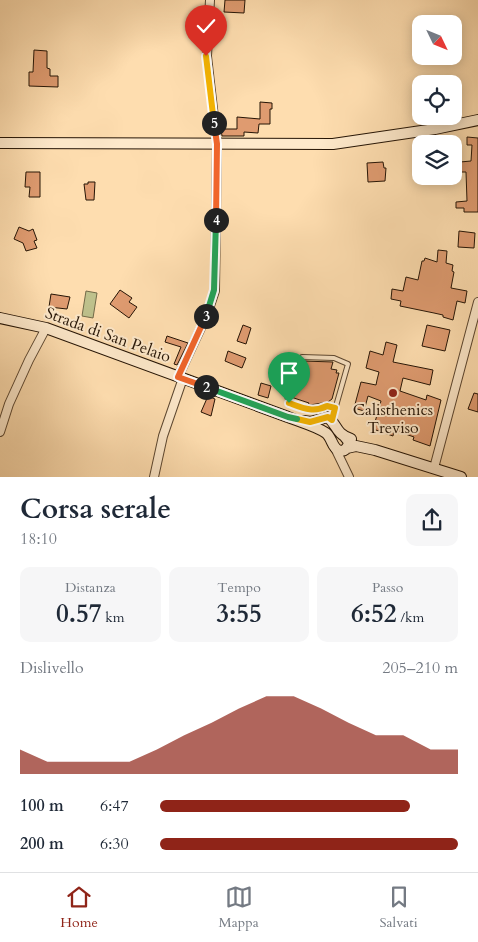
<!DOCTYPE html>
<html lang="it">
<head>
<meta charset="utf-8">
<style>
  body { margin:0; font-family:Cardo,serif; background:#f6f6f7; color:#1f2937; height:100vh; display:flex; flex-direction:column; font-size:19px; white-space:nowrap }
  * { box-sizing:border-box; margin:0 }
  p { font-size:16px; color:#747a83 }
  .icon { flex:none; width:28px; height:28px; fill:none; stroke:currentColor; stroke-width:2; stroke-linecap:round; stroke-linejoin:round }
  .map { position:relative; height:477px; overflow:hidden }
  .side { display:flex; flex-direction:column; background:#fff; flex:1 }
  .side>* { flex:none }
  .needle { width:32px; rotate:133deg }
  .tools { position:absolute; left:412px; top:15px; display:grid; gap:10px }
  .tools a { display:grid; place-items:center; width:50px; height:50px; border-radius:10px; background:#fff; box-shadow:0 2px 12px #0003; font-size:25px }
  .pin { position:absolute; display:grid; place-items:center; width:42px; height:42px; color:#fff; margin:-51px -21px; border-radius:50% 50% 50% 0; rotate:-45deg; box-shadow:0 0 5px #0007 }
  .pin .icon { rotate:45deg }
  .km { position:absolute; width:25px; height:25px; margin:-12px; border-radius:50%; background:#222; color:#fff; font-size:14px; line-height:25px; text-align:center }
  .round { display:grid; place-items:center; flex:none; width:52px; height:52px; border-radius:10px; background:#f6f6f7 }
  .summary { display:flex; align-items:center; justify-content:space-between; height:85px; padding:0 20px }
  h1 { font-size:28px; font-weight:600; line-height:38px }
  .metrics { display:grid; grid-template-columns:repeat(3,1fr); gap:8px; height:85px; padding:5px 20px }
  .metrics div { display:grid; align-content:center; border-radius:10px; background:#f6f6f7; text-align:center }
  .metrics b { font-size:25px; font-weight:600 }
  .metrics small { font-size:14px; font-weight:400 }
  .metrics p { font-size:14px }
  .chart { height:140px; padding:10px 20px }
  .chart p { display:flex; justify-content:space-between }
  .chart svg { width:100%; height:90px; margin-top:5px; fill:#8f2418; opacity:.7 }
  ul { padding:0 20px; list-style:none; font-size:16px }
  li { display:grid; grid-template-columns:80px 60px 1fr; align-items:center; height:38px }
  li i { height:12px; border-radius:6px; background:#8f2418 }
  .tabs { display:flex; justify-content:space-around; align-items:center; height:70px; border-top:1px solid #e0e1e3; background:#fff; font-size:14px; color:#747a83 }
  .tabs a { display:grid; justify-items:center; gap:2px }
  .tabs .on { color:#8f2418 }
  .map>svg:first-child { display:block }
</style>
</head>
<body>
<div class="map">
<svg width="478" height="477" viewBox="0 0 478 477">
  <rect width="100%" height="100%" fill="#feddaf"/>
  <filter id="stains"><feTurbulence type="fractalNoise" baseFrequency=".004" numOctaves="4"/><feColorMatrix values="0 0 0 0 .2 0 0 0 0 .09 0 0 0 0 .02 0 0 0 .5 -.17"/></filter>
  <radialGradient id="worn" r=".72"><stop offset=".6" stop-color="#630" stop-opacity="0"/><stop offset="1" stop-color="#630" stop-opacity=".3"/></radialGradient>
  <!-- green -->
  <path fill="#bec18c" stroke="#726a48" d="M86,291L97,293L93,318L82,316Z"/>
  <!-- building -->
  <path fill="#df9b70" stroke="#251405" d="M225,0H245L244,13L224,12Z
    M34,50L47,51V68L50,69V76H58V87L29,86V72H33Z
    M260,102L272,103V109H270V124H259L258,133L244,132V136H222L221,129H237V117L260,119Z
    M467,137L478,138V212H464V208H456V202L467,201L466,172H461L460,162L471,161L472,145H467Z
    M383,162L384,168H386L385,181L368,182L367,163Z
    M26,172H40V197H29L30,187H25Z
    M88,182H95L94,200H86L84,184H88Z
    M19,227L29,231L33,229L37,240L34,241L37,248L26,251L23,243L14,239Z
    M459,231L475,233L474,248L458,247Z
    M438,250L447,251L446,263L453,265L452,271L454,272L451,288L467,291L465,303L457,301L453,320L443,317V315L434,313L400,306L401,301L391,299L392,289L403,291L406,277L418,280L422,261H424L425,258L437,262Z
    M120,290L132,298L129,302L137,307L129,318L110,304Z
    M51,294L70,297L67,309L49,307Z
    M243,325L251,328L246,344L237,341Z
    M427,325L450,330L445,351L422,346Z
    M167,336L188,343L177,365L174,364L181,347L165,342Z
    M386,342L397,345L393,362L433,370L430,385L403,378L400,391L426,400L427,395L441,400L430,446L413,440L414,437L394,430L393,436L373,429L381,401L368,396L364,411L354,408L361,382L376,385L377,380L379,372L366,368L370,351L383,355Z
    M228,351L246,358L242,368L225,361Z
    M303,361L333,362L331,369L337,370L336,373H339L332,399L328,402L310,405H308L309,403L291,397L301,362Z
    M261,383L271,386L268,398L258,395Z
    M474,393L478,394V412L468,409Z
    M208,396L215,399L211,416L201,412Z"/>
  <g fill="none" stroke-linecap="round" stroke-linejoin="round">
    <!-- lane casing -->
    <g stroke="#5b4630" stroke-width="6">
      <path id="lane" d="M332,420L348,364L334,358L302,357L298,360L287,396L289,403C303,408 313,413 327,406L335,408"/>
    </g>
    <!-- street casing -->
    <g stroke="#5b4630" stroke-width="10">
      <path id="street" d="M178,377L207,315L215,291L217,144L207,56L210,0
        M0,432L9,404L29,360L46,328
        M335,448L349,477
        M434,468L478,302
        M154,477L163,436L183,378"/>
    </g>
    <!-- secondary casing -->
    <g stroke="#251405" stroke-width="12">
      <path id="secondary" d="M0,143L333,144L435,129L478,120
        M0,318L46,328L288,417C300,422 316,426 326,433C332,438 332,447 338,450C344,453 348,448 349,442L345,437
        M304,421L311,422L327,417C338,424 334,433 351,439
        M347,448L356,446L375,450L461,477"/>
    </g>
    <!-- lane -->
    <use href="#lane" stroke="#fee9cb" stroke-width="4"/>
    <!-- street -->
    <use href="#street" stroke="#fee9cb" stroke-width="8"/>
    <!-- secondary -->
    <use href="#secondary" stroke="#fee9cb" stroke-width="10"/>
  </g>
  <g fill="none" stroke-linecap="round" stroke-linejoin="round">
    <!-- split-1 casing -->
    <g stroke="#fff" stroke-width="10">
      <path id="split-1" d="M289,403C303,408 313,413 327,406L335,408L332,420L328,417L310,422L297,419"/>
    </g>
    <!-- split-2 casing -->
    <g stroke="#fff" stroke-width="10">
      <path id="split-2" d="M206,387L288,417L297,419"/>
    </g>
    <!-- split-3 casing -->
    <g stroke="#fff" stroke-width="10">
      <path id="split-3" d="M206,387L178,377L206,316"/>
    </g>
    <!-- split-4 casing -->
    <g stroke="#fff" stroke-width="10">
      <path id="split-4" d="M206,316L214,290L216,220"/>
    </g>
    <!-- split-5 casing -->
    <g stroke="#fff" stroke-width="10">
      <path id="split-5" d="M214,123L217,144L216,220"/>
    </g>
    <!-- split-6 casing -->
    <g stroke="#fff" stroke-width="10">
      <path id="split-6" d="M206,56L214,123"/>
    </g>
    <!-- split-1 -->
    <use href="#split-1" stroke="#f5b400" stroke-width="6"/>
    <!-- split-2 -->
    <use href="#split-2" stroke="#22a559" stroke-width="6"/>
    <!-- split-3 -->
    <use href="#split-3" stroke="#f0652b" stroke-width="6"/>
    <!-- split-4 -->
    <use href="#split-4" stroke="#22a559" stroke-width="6"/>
    <!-- split-5 -->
    <use href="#split-5" stroke="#f0652b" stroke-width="6"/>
    <!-- split-6 -->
    <use href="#split-6" stroke="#f5b400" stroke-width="6"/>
  </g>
  <!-- markers -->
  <circle fill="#8f2418" stroke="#fee9cb" stroke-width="2" cx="393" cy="393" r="5"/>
  <g text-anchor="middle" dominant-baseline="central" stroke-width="4" stroke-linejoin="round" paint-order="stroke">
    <!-- street labels -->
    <g font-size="16" fill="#251405" stroke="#fee9cb">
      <text transform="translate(108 335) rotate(20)">Strada di San Pelaio</text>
    </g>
    <!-- poi labels -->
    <g font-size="16" fill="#251405" stroke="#fee9cb">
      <text x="393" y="410">Calisthenics<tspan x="393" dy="18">Treviso</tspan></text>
    </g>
  </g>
  <rect width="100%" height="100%" filter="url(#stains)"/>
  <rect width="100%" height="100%" fill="url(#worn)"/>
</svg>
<div class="tools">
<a><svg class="needle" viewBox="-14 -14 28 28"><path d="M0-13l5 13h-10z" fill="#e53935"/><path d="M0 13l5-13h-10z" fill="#747a83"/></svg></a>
<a><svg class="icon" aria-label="locate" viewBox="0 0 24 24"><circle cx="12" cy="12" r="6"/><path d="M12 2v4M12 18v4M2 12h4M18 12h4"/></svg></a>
<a><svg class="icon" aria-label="layers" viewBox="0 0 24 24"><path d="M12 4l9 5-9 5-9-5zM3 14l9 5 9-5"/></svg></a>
</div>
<div class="pin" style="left:289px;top:403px;background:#1e9e55"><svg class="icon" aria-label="arrive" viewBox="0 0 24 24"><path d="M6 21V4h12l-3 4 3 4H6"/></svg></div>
<div class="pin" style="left:206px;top:56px;background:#d93025"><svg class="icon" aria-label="check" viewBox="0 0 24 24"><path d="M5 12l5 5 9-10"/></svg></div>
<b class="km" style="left:206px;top:387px">2</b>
<b class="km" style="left:206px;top:316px">3</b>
<b class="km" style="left:216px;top:220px">4</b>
<b class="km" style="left:214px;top:123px">5</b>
</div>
<section class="side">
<div class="summary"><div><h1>Corsa serale</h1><p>18:10</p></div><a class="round"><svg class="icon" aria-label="share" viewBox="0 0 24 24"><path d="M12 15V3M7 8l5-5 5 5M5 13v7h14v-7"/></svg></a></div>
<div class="metrics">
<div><p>Distanza</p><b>0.57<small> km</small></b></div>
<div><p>Tempo</p><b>3:55</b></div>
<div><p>Passo</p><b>6:52<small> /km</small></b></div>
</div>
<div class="chart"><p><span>Dislivello</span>205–210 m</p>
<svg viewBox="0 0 160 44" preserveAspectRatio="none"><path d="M0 44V32L10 38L20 38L30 38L40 38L50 32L60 25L70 19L80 12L90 6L100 6L110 12L120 19L130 25L140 25L150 32L160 32V44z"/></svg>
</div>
<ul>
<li><b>100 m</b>6:47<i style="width:84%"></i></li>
<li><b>200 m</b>6:30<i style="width:100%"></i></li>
</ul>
</section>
<nav class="tabs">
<a class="on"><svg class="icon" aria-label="home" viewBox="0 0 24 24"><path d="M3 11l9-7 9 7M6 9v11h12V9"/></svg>Home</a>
<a><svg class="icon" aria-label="map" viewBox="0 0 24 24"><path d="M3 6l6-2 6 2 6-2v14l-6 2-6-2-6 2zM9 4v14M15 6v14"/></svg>Mappa</a>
<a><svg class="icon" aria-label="saved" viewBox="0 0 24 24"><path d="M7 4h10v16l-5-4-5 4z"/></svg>Salvati</a>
</nav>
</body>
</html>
